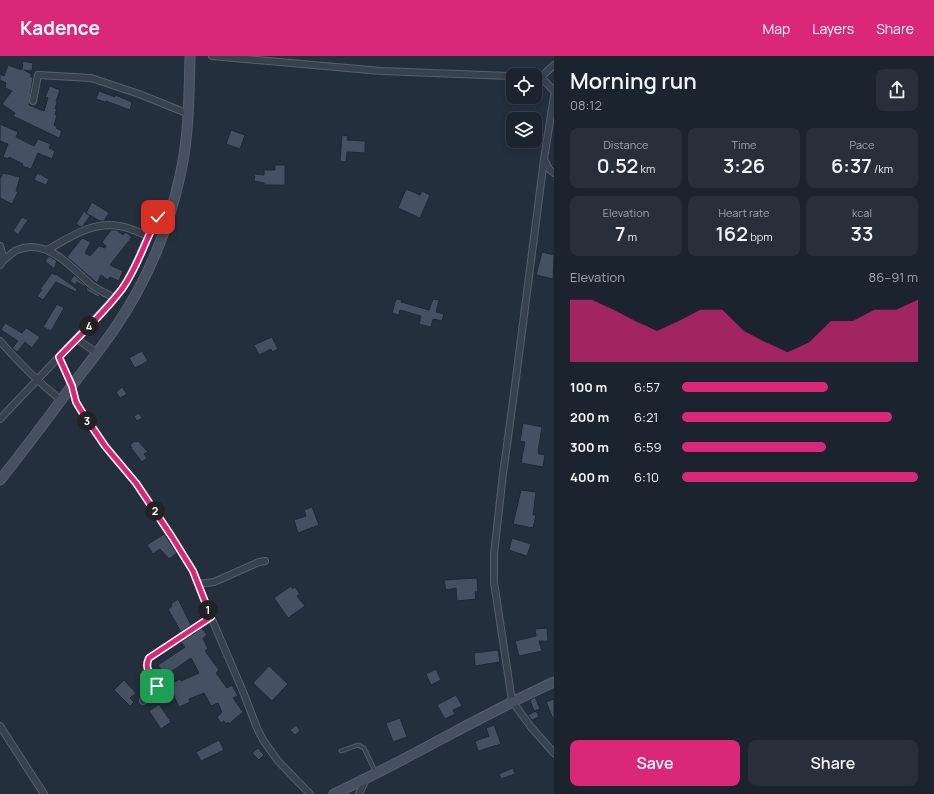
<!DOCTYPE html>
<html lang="en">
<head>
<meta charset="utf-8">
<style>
  body { margin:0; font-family:Manrope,sans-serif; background:#282f3a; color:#f1f3f6; height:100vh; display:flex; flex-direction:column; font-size:15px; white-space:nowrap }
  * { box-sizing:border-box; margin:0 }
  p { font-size:13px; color:#a0a4aa }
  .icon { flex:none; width:22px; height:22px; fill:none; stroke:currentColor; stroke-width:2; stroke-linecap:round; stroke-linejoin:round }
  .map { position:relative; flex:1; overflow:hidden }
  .details { display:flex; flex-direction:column; background:#1b232e; width:380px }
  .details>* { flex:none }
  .controls { position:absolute; left:506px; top:12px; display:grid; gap:8px }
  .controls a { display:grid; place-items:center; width:36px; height:36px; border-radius:8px; background:#1b232e; box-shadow:0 2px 6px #0003,0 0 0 1px #39404a; font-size:20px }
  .pin { position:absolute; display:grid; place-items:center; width:34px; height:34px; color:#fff; margin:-17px; border-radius:8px; box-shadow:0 2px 6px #0006 }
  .km { position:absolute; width:20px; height:20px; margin:-10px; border-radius:50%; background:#222; color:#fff; font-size:11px; line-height:20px; text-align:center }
  .round { display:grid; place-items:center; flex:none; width:42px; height:42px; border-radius:8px; background:#282f3a }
  .summary { display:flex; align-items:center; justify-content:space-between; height:68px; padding:0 16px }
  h1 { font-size:22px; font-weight:600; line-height:30px }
  .figures { display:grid; grid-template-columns:repeat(3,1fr); gap:6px; height:68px; padding:4px 16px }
  .figures div { display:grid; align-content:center; border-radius:8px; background:#282f3a; text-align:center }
  .figures b { font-size:20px; font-weight:600 }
  .figures small { font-size:11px; font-weight:400 }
  .figures p { font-size:11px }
  .chart { height:112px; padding:8px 16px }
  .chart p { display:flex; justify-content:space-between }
  .chart svg { width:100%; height:72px; margin-top:4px; fill:#db2777; opacity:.7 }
  .cta { display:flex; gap:8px; margin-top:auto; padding:8px 16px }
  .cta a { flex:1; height:46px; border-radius:8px; background:#db2777; color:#fff; font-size:16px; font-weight:600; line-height:46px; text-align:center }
  .cta a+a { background:#282f3a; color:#f1f3f6 }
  ul { padding:0 16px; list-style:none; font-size:13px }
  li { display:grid; grid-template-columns:64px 48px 1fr; align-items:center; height:30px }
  li i { height:10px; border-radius:5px; background:#db2777 }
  header { display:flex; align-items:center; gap:24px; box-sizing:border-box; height:56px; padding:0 20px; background:#db2777; color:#fff }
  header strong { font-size:19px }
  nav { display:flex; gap:22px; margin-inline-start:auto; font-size:14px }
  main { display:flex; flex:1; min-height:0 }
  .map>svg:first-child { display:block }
</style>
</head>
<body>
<header>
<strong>Kadence</strong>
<nav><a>Map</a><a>Layers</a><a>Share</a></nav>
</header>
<main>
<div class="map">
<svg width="554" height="738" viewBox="0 0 554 738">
  <rect width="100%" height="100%" fill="#242f3e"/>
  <!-- building -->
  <path fill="#455162" stroke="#1f2835" d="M23,5L33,7L32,15L24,14L31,18V21H33L29,49L44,55L48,42L45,41L50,30L60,34L56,45L57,46L55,53H57L55,58L57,59L54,69L57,71L56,72L62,75L59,82L13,60L15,57L2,48L12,35L5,32L6,27L0,24V18L4,20L8,9L22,14Z
    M99,35L115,41V39L132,46L130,54L106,45L105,46L96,43Z
    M0,68L18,76L16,81L34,90L38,83L51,88L49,92L55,95L52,103L38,97L31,113L22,110L23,108L9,101V103L3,101L8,88L0,85Z
    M231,74L245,79L240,93L226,88Z
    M342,79L348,80L347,84L365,85V97L347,96L346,106L340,105Z
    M275,109H285V129H264V127L254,125L255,118L264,119V114H275Z
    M3,117L20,121L16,135L18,136L12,148L0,142V123Z
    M37,117L49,123L46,129L34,124Z
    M406,133L420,139L422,135L430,139L420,162L398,152Z
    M92,146L109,157L104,165H100L86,157Z
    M84,155L90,160L83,170L81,171L76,168Z
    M22,161L28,164L18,179L13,175Z
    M111,174H117L123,179L125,176L132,181L110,209L123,215L119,225L110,221L108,224L101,219L97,227L67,201L82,182L91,186L85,197L90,200L99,190L105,192L106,190L102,186Z
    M542,196L554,199L553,223L536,219Z
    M49,200L57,205L54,213L45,205Z
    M52,217L56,219V218L77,233L76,236L56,226L43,244L37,240L42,234L40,233Z
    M74,219L88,232L100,239L98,241L86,234L87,232L77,226L75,229L70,225Z
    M396,243L402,244L401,246L429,254L433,243L439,244L436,256L444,258L442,265L433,263L431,271L419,268L421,260L400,254L399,259L392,257Z
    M57,248L64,252L51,275L43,271Z
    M5,267L22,277L26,272L28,273L40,281L32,292L25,286L17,296L12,292L18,285L1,274Z
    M272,281L278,293L272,296L271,293L259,299L254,289Z
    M142,295L148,305L135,312L129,302Z
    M122,331L127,338L120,342L116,336Z
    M139,357L142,362L137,365L134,360Z
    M523,367L542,371L538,396L539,398L545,399L543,411L521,407L525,386L520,385Z
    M135,385L136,386L138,385L148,396L144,398L147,402L142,406L131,392H132L130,389Z
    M521,434L536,436L533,459H536L533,472L513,468Z
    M312,451L319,469L298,477L294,464L306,460L304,454Z
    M164,478L177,497L169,503L160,493L153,498L147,489Z
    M512,482L531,488L527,500L509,494Z
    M477,522L478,536H475L476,543L457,545L456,532L446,534L444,524Z
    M291,530L293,533L295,531L300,538L297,540L305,550L288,562L274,542Z
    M178,543L191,569L181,576L168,553L172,550L171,548Z
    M202,572L207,579L203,582L208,593L205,595L219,614L216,617L227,632L232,629L238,640L233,642L243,656L229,668L228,666L226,668L224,665L221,667L217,661L222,656L218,647L211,650L204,637L189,643L190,646L179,651L169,629L180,623L181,625L199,617L191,602L165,620L158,609L185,591L181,586Z
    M547,572L548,585H539L542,595L519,600L515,585L536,580L535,573Z
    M498,594L500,606L475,610L474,597Z
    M269,610L288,628L272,645L253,627Z
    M436,613L441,624L431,629L426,618Z
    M124,624L136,637L130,642L134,646L130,650L114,634Z
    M456,639L462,650L453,654L455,658L445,663L437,649Z
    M535,641L540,653L534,655L530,644Z
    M554,643V665L546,646Z
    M159,648L171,666L161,673L149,655Z
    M536,655L539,661L532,664L528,659Z
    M400,662L407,681L393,686L386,667Z
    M296,669L300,675L295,679L290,674Z
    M494,669L501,688L478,695L475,685L489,680L486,672Z
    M219,684L224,694L201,705L196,696Z
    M258,692L264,699L259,704L252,697Z
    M513,712L515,718L501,723L499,718Z"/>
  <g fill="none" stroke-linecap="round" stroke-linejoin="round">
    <!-- lane casing -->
    <g stroke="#565f6c" stroke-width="5">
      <path id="lane" d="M341,695L358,689L364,692L376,717"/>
    </g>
    <!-- street casing -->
    <g stroke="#565f6c" stroke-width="8">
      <path id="street" d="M212,0L381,15L513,20
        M535,21H541L554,9
        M541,21L554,35
        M554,40L544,103L549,113L554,117
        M33,45L38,19L91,22L139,38L189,58
        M544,103L515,330L503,418L494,498V526L512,645L531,671L554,697
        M0,190C2,197 5,203 0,209
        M47,194C69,182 92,165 119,170C128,171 138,176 148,180
        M3,205C7,202 12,196 17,194C45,182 70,209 88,226C95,233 106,237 114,242
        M77,283L97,297
        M0,285C19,307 38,326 61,344
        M59,301L72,330L76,346L87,365L111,398L136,427L172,481L193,515L211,561L244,638L257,672L263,684L278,705L310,738
        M0,363L110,247L123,232L134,212L148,180L158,161L173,145
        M198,528L214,526L259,506L265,505
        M143,645C147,642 154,639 156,635C162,624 142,617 149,602L211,561
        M0,670L44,738
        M359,738L366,723"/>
    </g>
    <!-- secondary casing -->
    <g stroke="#565f6c" stroke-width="11">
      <path id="secondary" d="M0,424C21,398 42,370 62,343C79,320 97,298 113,275C145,229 168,175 180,120C189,81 189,40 190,0
        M334,738C409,703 479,660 554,626"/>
    </g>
    <!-- lane -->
    <use href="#lane" stroke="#38414e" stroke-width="3"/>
    <!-- street -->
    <use href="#street" stroke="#38414e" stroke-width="6"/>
    <!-- secondary -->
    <use href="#secondary" stroke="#465061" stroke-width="9"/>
  </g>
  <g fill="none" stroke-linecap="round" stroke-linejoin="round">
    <!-- route casing -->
    <g stroke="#fff" stroke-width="8">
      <path id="route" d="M157,630C153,619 143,614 149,602L211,561L193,515L172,481L136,427L105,390L82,356L76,346L72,330L59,301C80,279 104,257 122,233C138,211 145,184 158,161"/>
    </g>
    <!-- route -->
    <use href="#route" stroke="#db2777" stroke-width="5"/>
  </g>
</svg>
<div class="controls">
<a><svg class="icon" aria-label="locate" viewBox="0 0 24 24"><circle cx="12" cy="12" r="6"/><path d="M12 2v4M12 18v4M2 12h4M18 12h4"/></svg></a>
<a><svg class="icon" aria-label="layers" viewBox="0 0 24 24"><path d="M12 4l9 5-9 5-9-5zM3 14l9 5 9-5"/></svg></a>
</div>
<div class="pin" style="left:157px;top:630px;background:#1e9e55"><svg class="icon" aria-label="arrive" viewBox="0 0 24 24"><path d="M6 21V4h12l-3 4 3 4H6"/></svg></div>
<div class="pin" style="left:158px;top:161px;background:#d93025"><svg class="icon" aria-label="check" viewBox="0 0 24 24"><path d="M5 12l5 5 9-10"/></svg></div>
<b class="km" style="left:208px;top:554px">1</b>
<b class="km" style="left:155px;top:455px">2</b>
<b class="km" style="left:87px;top:365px">3</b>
<b class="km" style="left:89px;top:270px">4</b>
</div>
<section class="details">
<div class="summary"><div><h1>Morning run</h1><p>08:12</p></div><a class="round"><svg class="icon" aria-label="share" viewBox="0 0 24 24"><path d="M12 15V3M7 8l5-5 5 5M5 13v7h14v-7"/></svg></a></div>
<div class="figures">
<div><p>Distance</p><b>0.52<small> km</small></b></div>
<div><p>Time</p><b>3:26</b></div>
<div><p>Pace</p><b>6:37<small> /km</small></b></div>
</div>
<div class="figures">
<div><p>Elevation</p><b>7<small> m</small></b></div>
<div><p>Heart rate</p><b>162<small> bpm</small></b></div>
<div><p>kcal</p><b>33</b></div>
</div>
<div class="chart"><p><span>Elevation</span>86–91 m</p>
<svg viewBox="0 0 160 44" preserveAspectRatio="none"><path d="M0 44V6L10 6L20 12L30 19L40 25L50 19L60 12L70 12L80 25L90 32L100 38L110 32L120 19L130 19L140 12L150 12L160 6V44z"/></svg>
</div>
<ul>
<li><b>100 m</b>6:57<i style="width:62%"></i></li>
<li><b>200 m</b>6:21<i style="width:89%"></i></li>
<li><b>300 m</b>6:59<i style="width:61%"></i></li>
<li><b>400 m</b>6:10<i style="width:100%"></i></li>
</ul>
<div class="cta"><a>Save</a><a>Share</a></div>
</section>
</main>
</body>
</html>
